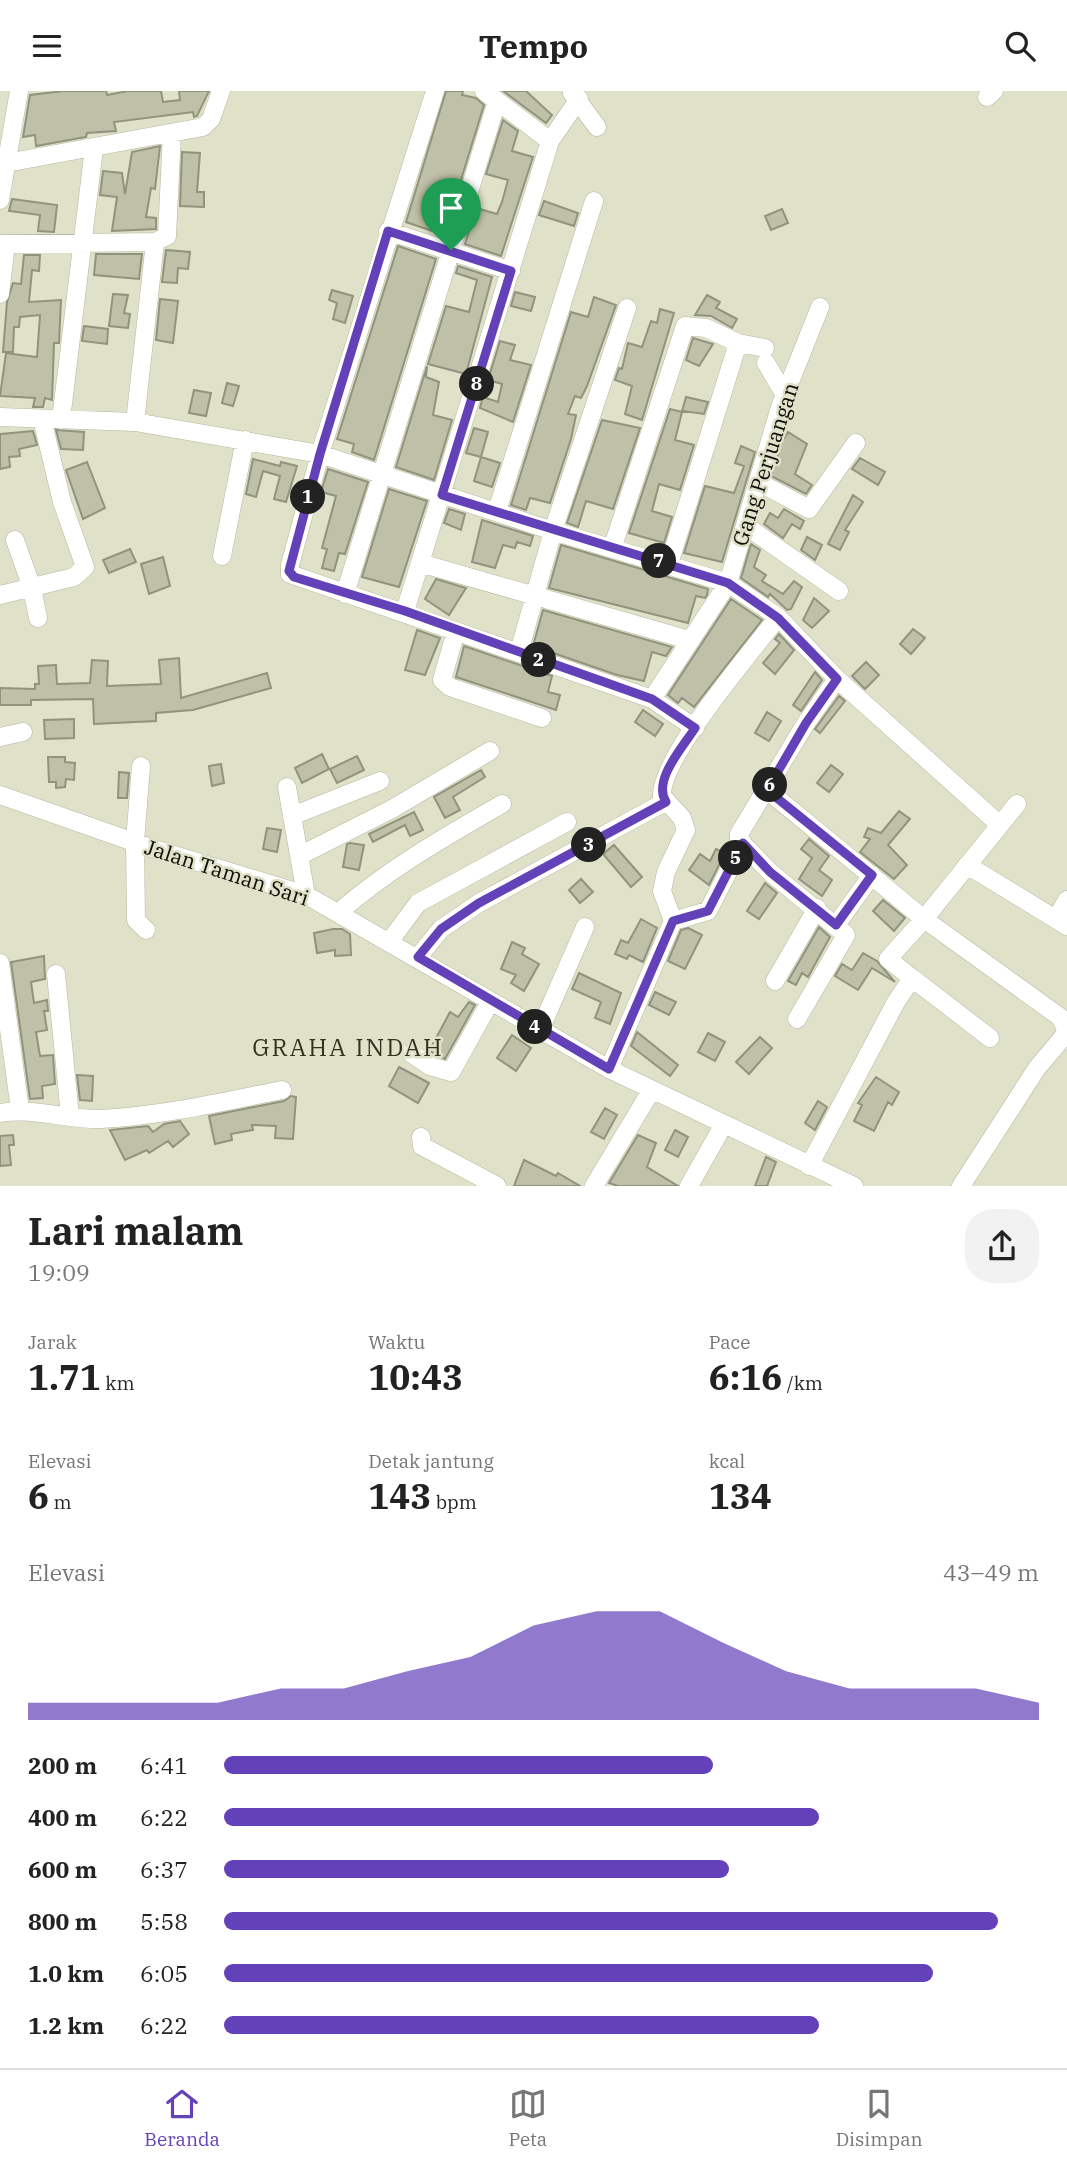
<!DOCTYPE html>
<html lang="id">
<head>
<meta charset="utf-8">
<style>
  body { margin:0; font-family:"IBM Plex Serif",serif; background:#f2f2f2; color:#222; height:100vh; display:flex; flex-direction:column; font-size:26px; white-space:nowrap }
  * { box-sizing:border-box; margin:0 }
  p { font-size:23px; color:#767676 }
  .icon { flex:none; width:38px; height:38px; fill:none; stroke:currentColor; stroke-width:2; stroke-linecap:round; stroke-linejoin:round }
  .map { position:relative; height:1095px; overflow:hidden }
  .side { display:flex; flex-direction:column; background:#fff; flex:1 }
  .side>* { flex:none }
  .pin { position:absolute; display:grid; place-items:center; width:60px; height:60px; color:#fff; margin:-72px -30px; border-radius:50% 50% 50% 0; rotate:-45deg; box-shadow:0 0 7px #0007 }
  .pin .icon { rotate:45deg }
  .km { position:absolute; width:35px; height:35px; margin:-18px; border-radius:50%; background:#222; color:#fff; font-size:19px; line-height:35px; text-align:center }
  .round { display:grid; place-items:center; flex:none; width:74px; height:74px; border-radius:28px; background:#f2f2f2 }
  .headline { display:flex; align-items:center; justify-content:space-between; height:119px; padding:0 28px }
  h1 { font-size:38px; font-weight:800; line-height:52px }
  .metrics { display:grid; grid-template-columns:repeat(3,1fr); gap:10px; height:119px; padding:7px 28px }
  .metrics div { display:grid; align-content:center }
  .metrics b { font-size:35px; font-weight:800 }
  .metrics small { font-size:19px; font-weight:400 }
  .metrics p { font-size:19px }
  .chart { height:196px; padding:14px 28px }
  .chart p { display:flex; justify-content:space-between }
  .chart svg { width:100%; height:126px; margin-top:7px; fill:#6341b9; opacity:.7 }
  ul { padding:0 28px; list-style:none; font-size:23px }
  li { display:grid; grid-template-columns:112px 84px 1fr; align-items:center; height:52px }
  li i { height:18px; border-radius:9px; background:#6341b9 }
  header { display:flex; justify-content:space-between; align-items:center; height:91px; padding:0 28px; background:#fff; font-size:32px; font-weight:800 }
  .menu { display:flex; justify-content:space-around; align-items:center; height:98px; border-top:2px solid #e0e0e0; background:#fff; font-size:19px; color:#767676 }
  .menu a { display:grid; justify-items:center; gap:4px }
  .menu .current { color:#6341b9 }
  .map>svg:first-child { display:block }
</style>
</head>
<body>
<header><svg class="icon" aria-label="menu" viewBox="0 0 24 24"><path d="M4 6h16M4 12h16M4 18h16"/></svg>Tempo<svg class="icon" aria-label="search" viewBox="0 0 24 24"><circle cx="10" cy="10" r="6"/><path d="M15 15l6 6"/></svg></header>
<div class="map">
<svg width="1067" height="1095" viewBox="0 0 1067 1095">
  <rect width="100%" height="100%" fill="#dfe1c9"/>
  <!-- building -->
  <path fill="#bec0a8" stroke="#91937c" stroke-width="2" d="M64,0H106L107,4L128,0H161L163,11L180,9L179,0H209L197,25L194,26L193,21L114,31L116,40L87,42L86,46L36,55L35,44L23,46L30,4Z
    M446,0H463L462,4L476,7L484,14L444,144L406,131Z
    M503,0H526L552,24L546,32Z
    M503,29L518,40L512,60L533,66L501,165L465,153L476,117L497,123L502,111L508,89L486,83Z
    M160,55L155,98L151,97L146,126L156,127V138L112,140L117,106L100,104L103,80L122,82L125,103L132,61Z
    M182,61L200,62L197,101H204V116L180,115Z
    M12,108L57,114L54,141L38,140L40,124L9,120Z
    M544,110L578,122L574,135L539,124Z
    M782,118L788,132L771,139L765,125Z
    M398,155L436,168L374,369L352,361L354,353L337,348Z
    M166,159L190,161L188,178L178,177L177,192L162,191Z
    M96,163H142L139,188L94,184Z
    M24,164H40L39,180L32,179L29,211L61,209L59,252H54L52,309L45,307L43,316H33L35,307L0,305L6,262L37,266L40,224L20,226L19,236H14L13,261H3L7,211L13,192L21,193Z
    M458,175L492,186L466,283L428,273L446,215L469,221L477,189L456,182Z
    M332,199L353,205L345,232L333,228L337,212L329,209Z
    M515,201L535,206L531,220L511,215Z
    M113,203L128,204L124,222L130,223L128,237L109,235Z
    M707,204L720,211L716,217L737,228L732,237L711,225L695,224Z
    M594,206L616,214L587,295L581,307L575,305L568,323L576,324L571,348L550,412L530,407L526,419L511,414L571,221L588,226Z
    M160,208L178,210L173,252L156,249Z
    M660,218L674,222L642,329L625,323L632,295L615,289L619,277L622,278L628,252L642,256L651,230L657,232Z
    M84,235L108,238L107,253L82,250Z
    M693,247L713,253L699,275L686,269Z
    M500,250L515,254L510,269L531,274L513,331L480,317L483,306L498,311L502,293L488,289Z
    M427,275L426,286L439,291L433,324L452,329L434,389L396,376Z
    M227,292L239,295L233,315L222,312Z
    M194,299L211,302L206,325L189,322Z
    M686,306L708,311L704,323L682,320Z
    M670,318L682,321L675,349L694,354L680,399L659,393L652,420L672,426L664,452L629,442Z
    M602,329L640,337L613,418L586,410L578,436L567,432Z
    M474,337L488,341L481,366L466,362Z
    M56,339L84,341L83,359L61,358Z
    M33,340L37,354L19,358L20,365L9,366L10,376L0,378V343Z
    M788,341L807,353L795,383L812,394L806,403L771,385L782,351Z
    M741,355L755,361L722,471L684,462L705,395L734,402L744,375L735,372Z
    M481,366L500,372L492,396L474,390Z
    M860,367L885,381L878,394L852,378Z
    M253,368L280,375L281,371L297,375L286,411L274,408L280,385L263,380L256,406L246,403Z
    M87,371L105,417L83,428L66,379Z
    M328,378L368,391L345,463L339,462L334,480L322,477L327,458L322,457L336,405L321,401Z
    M389,398L427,410L399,496L362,486Z
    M853,404L863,411L845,439L849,441L840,459L828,453Z
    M449,418L465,423L461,439L444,432Z
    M784,418L804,430L800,438L792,433L783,447L764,433L770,422L778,427Z
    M482,429L533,445L530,455L517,451L515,457L503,454L495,477L472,471Z
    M807,446L822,454L815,469L801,459Z
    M751,453L760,459L754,476L766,484L762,490L783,503L794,490L802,496L791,518L787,519L770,503L768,506L741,487Z
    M561,454L708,498L707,504L705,507L696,505L688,532L549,497Z
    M130,458L136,471L109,482L103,469Z
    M163,466L170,495L149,503L141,473Z
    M436,488L466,497L449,524L425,508Z
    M814,507L829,520L812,537L803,529Z
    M731,508L762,529L694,616L682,607L678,612L668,604Z
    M543,519L672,556L666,565L652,561L644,590L617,584L533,555Z
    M913,538L925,547L911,563L900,553Z
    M417,539L440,547L425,584L405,579Z
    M779,543L794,559L775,583L763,572L780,552L775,548Z
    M464,555L552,585L548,601L560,604L556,619L456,586Z
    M179,567L181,607L267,582L271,597L193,619L156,622V630L94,633L93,608L31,609V614H0V597L35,598V593H39L38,575L56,574L57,593L90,592L92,569L108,570L107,595L161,593L159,569Z
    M866,571L879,584L865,598L852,585Z
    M815,581L822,589L801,620L793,614Z
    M839,605L845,610L820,642L815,638Z
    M643,619L663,633L655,645L635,631Z
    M767,621L781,630L769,650L755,642Z
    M74,628V647L45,648L44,629Z
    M322,663L329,678L302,692L295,677Z
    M357,665L364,679L337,692L330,678Z
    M48,666H65V671L75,672L74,689L66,688L65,696L56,697V691H49Z
    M221,673L224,692L212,695L209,675Z
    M831,674L843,683L829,701L817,692Z
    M481,679L485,686L453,706L460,719L445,727L434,706Z
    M119,681L129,682L127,707H118Z
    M899,720L910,728L888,754L907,774L894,788L860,761L870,748L864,746L868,737L881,742Z
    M414,721L423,739L410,745L405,734L373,751L369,743Z
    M267,737L281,739L277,761L263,758Z
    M809,748L829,765L819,779L832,789L822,805L799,788L812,767L801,758Z
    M350,752L364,754L359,779L343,776L347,753Z
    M614,754L642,786L631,796L603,763Z
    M716,758L725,762L709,794L689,779L700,763L710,770Z
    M581,788L593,801L580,812L569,799Z
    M765,792L777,802L759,828L747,820Z
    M883,809L905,827L894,840L873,820Z
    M641,828L657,837L643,871L629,864L627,868L615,863L621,849L628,852Z
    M819,836L830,846L808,886L802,882L796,894L788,890Z
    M688,837L702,844L685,878L668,870L681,839Z
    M333,838H342L350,843L351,864L335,865V859L317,862L314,842Z
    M512,851L525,857L522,863L539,873L524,900L511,892L516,884L501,878Z
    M863,862L877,870L895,891L872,877L858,899L835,885L842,873L852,879Z
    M44,865L45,888L31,891L34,912L47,909L48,920H44L47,939L36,941L40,965L53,964L55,993L42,995L43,1007L30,1008L11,871Z
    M579,882L621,902L610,933L595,927L601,911L572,898Z
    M655,901L676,911L669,924L649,914Z
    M469,911L475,914L445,968L429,960L450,921L458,926Z
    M637,941L678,974L670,985L631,955Z
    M708,942L725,951L715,970L698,961Z
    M512,944L531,957L516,980L497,967Z
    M760,946L772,957L749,983L736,971Z
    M399,976L429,992L418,1012L389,995Z
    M77,984L93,985L92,1010L80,1009Z
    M876,986L899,1001L892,1014L888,1011L874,1040L854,1030L862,1014L858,1012Z
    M291,1005L296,1006L293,1048L275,1047L276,1035L252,1034L253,1039L231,1043L232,1049L215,1053L209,1025L284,1010Z
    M818,1010L827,1016L815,1039L805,1032Z
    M605,1017L617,1024L604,1048L591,1041Z
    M180,1030L189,1043L173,1056L168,1050L149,1062L147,1059L125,1069L110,1039L148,1035L153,1041L164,1033Z
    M675,1039L688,1046L678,1066L665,1059Z
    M13,1044L14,1054H9L11,1074L0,1075V1045Z
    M638,1044L656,1052L647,1076L678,1095H618L609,1092Z
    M766,1066L776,1071L767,1095H755Z
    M524,1069L556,1085L558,1082L580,1095H514Z"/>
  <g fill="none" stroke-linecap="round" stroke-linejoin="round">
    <!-- minor casing -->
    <g stroke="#b6b8a0" stroke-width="19">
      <path id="minor" d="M435,0L320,363L290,474V483L652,608L695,637
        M572,2L597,36
        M987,6L994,0
        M497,10L550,50L420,472L689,549
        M550,50L579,8
        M6,72L203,36L211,28L221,0
        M0,109L19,0
        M388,140L511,180
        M155,151L167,145L172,42
        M0,153L155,151L135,331
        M0,203L6,153
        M766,272L785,304
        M0,326L135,331L320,363L553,440L728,492L778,526L837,588L1000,734
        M61,329L94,57
        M758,391L809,418L856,352
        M497,420L594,110
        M746,435L839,500
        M15,449L32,497L38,527
        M613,455L685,235L706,237L738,252L765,257
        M222,465L245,349
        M669,473L738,252
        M345,503L497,10L484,0
        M0,504L74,486L85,476L62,411L42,328
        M405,520L420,472
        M456,540L442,589L450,596L542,627
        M519,561L553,440L627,217
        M652,608L728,492L780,316L820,216
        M0,646L23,641
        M141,675L135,751L136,829L146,839
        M287,696L306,804
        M767,699L924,828L1017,713
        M0,704L148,756L306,804L609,978L854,1095
        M292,725L380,690
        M301,764L392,718L490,660
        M967,774L1067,835
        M338,822C388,778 445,746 502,713
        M1056,828L1067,809
        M673,830L708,820L743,752
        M836,834L872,784
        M389,851L418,812L567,731
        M418,866L441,838L479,812L665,711
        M0,872L20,1019
        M56,883L70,1025
        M912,887L990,947
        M775,890L817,817
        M797,928L846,844L770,781L739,749V743L806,632L837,588
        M540,939L585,836
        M411,962L430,975L451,981L490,911
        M609,978L673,830L662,800L666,781L686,739L682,727L662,705C660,667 752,560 778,526
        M0,1022C34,1016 67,1029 101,1028C162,1025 222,1011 282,999
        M421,1046L422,1055L497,1095
        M809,1075L896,911L912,887L888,868L924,828L1060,926L1066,938L1064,945L1037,977L961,1095
        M594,1095L651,1000
        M689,1095L724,1033"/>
    </g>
    <!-- minor -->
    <use href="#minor" stroke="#fff" stroke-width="18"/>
  </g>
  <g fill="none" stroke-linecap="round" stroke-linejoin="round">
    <!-- route casing -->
    <g stroke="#fff" stroke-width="14">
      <path id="route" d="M388,140L511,180L442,404L728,492L778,527L837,588L806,632L767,699L872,784L836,834L770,781L743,752L708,820L673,830L609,978L418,866L441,838L479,812L666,711C652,689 684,655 695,637L652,608L405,520L294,486L289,480L320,363Z"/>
    </g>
    <!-- route -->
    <use href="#route" stroke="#6341b9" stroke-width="9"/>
  </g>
  <g text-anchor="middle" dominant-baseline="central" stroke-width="5" stroke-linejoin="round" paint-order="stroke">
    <!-- street labels -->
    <g font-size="21" fill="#0c0c05" stroke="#dfe1c9">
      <text transform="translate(765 373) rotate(-72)">Gang Perjuangan</text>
      <text transform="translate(227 781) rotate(18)">Jalan Taman Sari</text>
    </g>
    <!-- quarter labels -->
    <g font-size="24" letter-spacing="2" fill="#32331f" stroke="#dfe1c9">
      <text x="348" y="956">GRAHA INDAH</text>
    </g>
  </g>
</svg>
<div class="pin" style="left:451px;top:159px;background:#1e9e55"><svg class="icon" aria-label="arrive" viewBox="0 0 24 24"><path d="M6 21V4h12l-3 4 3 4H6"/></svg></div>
<b class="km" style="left:308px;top:406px">1</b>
<b class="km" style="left:539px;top:569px">2</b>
<b class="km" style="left:589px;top:754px">3</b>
<b class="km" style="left:535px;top:936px">4</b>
<b class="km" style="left:736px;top:767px">5</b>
<b class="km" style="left:770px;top:694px">6</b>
<b class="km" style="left:659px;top:470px">7</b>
<b class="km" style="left:477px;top:293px">8</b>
</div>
<section class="side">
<div class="headline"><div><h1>Lari malam</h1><p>19:09</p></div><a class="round"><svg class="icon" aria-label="share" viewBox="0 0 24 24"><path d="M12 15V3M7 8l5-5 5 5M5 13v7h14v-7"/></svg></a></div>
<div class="metrics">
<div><p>Jarak</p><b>1.71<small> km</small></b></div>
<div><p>Waktu</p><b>10:43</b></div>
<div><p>Pace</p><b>6:16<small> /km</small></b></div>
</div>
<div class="metrics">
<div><p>Elevasi</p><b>6<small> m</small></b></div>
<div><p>Detak jantung</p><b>143<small> bpm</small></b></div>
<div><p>kcal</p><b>134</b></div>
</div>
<div class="chart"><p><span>Elevasi</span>43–49 m</p>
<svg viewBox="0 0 160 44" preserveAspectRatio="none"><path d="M0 44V38L10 38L20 38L30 38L40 33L50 33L60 27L70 22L80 11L90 6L100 6L110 17L120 27L130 33L140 33L150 33L160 38V44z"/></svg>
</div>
<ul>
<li><b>200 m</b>6:41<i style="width:60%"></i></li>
<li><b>400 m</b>6:22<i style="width:73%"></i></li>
<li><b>600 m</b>6:37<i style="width:62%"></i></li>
<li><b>800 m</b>5:58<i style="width:95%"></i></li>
<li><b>1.0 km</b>6:05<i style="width:87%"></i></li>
<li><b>1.2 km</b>6:22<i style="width:73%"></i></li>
</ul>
</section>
<nav class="menu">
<a class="current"><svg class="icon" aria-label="home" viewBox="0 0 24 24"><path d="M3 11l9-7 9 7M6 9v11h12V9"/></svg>Beranda</a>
<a><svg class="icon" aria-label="map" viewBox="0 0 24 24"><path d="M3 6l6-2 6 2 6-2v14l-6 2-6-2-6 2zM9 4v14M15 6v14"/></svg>Peta</a>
<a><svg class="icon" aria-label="saved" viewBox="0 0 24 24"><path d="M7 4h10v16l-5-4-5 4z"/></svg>Disimpan</a>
</nav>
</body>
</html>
